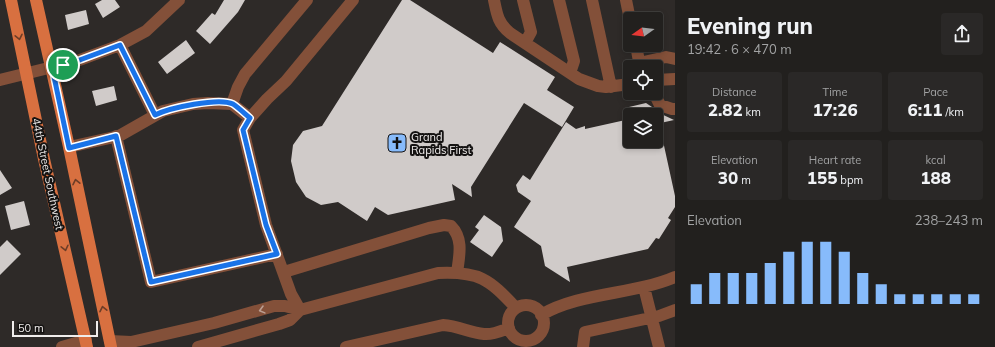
<!DOCTYPE html>
<html lang="en">
<head>
<meta charset="utf-8">
<style>
  body { margin:0; font-family:Mulish,sans-serif; background:#2a2827; color:#f1f3f6; height:100vh; display:flex; flex-direction:column; font-size:15px; white-space:nowrap }
  * { box-sizing:border-box; margin:0 }
  p { font-size:13px; color:#a2a3a4 }
  .icon { flex:none; width:22px; height:22px; fill:none; stroke:currentColor; stroke-width:2; stroke-linecap:round; stroke-linejoin:round }
  .map { position:relative; flex:1; overflow:hidden }
  .side { display:flex; flex-direction:column; background:#22201e; width:320px }
  .side>* { flex:none }
  .needle { width:26px; rotate:256deg }
  .fabs { position:absolute; left:623px; top:12px; display:grid; gap:8px }
  .fabs a { display:grid; place-items:center; width:40px; height:40px; border-radius:4px; background:#22201e; box-shadow:0 2px 6px #0003,0 0 0 1px #3f3e3c; font-size:20px }
  .scale { position:absolute; left:12px; bottom:10px; width:86px; box-sizing:border-box; padding-left:4px; border:2px solid #f0edec; border-top:0; font-size:11px; line-height:14px; white-space:nowrap; color:#f0edec; -webkit-text-stroke:3px #151312; paint-order:stroke }
  .pin { position:absolute; display:grid; place-items:center; width:34px; height:34px; color:#fff; margin:-17px; border:2px solid #fff; border-radius:50%; box-shadow:0 1px 4px #0007 }
  .round { display:grid; place-items:center; flex:none; width:42px; height:42px; border-radius:4px; background:#2a2827 }
  .headline { display:flex; align-items:center; justify-content:space-between; height:68px; padding:0 12px }
  h1 { font-size:22px; font-weight:800; line-height:30px }
  .metrics { display:grid; grid-template-columns:repeat(3,1fr); gap:6px; height:68px; padding:4px 12px }
  .metrics div { display:grid; align-content:center; border-radius:4px; background:#2a2827; text-align:center }
  .metrics b { font-size:17px; font-weight:800 }
  .metrics small { font-size:11px; font-weight:400 }
  .metrics p { font-size:11px }
  .chart { height:112px; padding:8px 12px }
  .chart p { display:flex; justify-content:space-between }
  .chart svg { width:100%; height:72px; margin-top:4px; stroke:#87bbfb; stroke-width:6 }
  main { display:flex; flex:1; min-height:0 }
  .map>svg:first-child { display:block }
</style>
</head>
<body>
<main>
<div class="map">
<svg width="675" height="347" viewBox="0 0 675 347">
  <rect width="100%" height="100%" fill="#2e2a28"/>
  <!-- building -->
  <path fill="#d0cbc9" d="M102,0H115L120,7L103,18L95,4Z
    M224,0H245L238,12L210,44L196,31L212,13L215,15Z
    M402,0H410L493,53L500,42L555,77L547,90L574,107L562,127L524,103L471,187L472,197L452,184L455,200L388,215L375,207L367,221L338,202L321,205L306,197L296,182L291,161L293,145L303,131L322,126Z
    M86,10L89,24L68,30L65,15Z
    M186,40L195,53L167,74L158,62Z
    M114,86L117,100L96,106L92,91Z
    M646,103L652,107L657,112L674,120L656,124V115H631L629,107Z
    M630,119V141H663L675,196V207L668,218L671,220L659,239L656,238L648,249L567,267L570,282L545,266L541,246L514,227L531,201L518,192L516,185L523,175L530,180L566,122L576,129L585,126V129Z
    M0,170L12,188L0,195Z
    M24,201L30,225L11,230L5,206Z
    M484,215L501,227L503,241L492,257L470,242L479,230L475,227Z
    M7,240L21,254L0,275V247Z"/>
  <g fill="none" stroke-linecap="round" stroke-linejoin="round">
    <!-- minor -->
    <path stroke="#835039" stroke-width="12" d="M494,0C497,15 498,23 510,33L579,79L598,86L606,87L630,84
      M523,0L531,32L525,43
      M559,0L574,61L570,73
      M592,0L611,87
      M626,0L630,20
      M120,45L155,115
      M636,45L640,67
      M639,63L666,57L675,59
      M0,80L77,61L120,45L146,31L179,0
      M656,80L675,79
      M654,93L660,105L672,109H675
      M232,104L238,87L245,74L307,0
      M116,136L151,282L277,254
      M69,147L119,136L163,111L193,104L208,103L232,104L250,118
      M284,272L429,228L444,225L451,226C464,239 459,257 457,273
      M644,287L659,347
      M508 323a18 18 0 1 1 36 0a18 18 0 1 1-36 0Z
      M300,310L291,294L266,225L243,130L250,118L267,99L286,81L353,0
      M541,315C580,292 633,295 675,277
      M110,341L131,342L214,323L274,306H285L300,310
      M62,347L86,340
      M198,347L279,324L290,320L300,310L438,273C479,271 489,279 516,308
      M346,347L443,325C459,326 470,333 484,334C493,335 501,331 509,328
      M583,347L585,332L659,316L675,310"/>
    <!-- major -->
    <path stroke="#d87040" stroke-width="12" d="M11,0L44,159L87,347
      M36,0L69,147L111,347"/>
  </g>
  <!-- one-way arrows -->
  <defs><path id="oneway-chevron" d="M-2-3.5L2.5 0L-2 3.5" fill="none" stroke-width="1.6" stroke-linecap="round" stroke-linejoin="round"/></defs>
  <g stroke="#6d3d27">
    <use href="#oneway-chevron" transform="translate(19 37) rotate(78)"/>
    <use href="#oneway-chevron" transform="translate(76 182) rotate(-102)"/>
    <use href="#oneway-chevron" transform="translate(65 248) rotate(77)"/>
    <use href="#oneway-chevron" transform="translate(103 309) rotate(-102)"/>
  </g>
  <use stroke="#ba9e92" href="#oneway-chevron" transform="translate(262 310) rotate(165)"/>
  <g fill="none" stroke-linecap="round" stroke-linejoin="round">
    <!-- route casing -->
    <g stroke="#fff" stroke-width="8">
      <path id="route" d="M120,45L155,115C169,108 219,97 233,104C239,108 245,114 250,118L243,130L266,225L277,254L151,282L116,136L69,148L52,67L77,61Z"/>
    </g>
    <!-- route -->
    <use href="#route" stroke="#1a73e8" stroke-width="5"/>
  </g>
  <!-- icons -->
  <defs>
    <g id="church-square" transform="scale(1)"><rect x="-9" y="-9" width="18" height="18" rx="4" fill="#87bbfb" stroke="#151312"/><path d="M-1.2-6h2.4v3.5h3.3v2.4h-3.3V6h-2.4V-.1h-3.3v-2.4h3.3Z" fill="#111"/></g>
  </defs>
  <g fill-rule="evenodd">
    <use href="#church-square" x="397" y="143"/>
  </g>
  <g text-anchor="middle" dominant-baseline="central" stroke-width="4" stroke-linejoin="round" paint-order="stroke">
    <!-- poi labels -->
    <g font-size="11" fill="#f0edec" stroke="#151312" text-anchor="start">
      <text x="411" y="137">Grand<tspan x="411" dy="13">Rapids First</tspan></text>
    </g>
    <!-- street labels -->
    <g font-size="11" fill="#f0edec" stroke="#151312">
      <text transform="translate(48 174) rotate(78)">44th Street Southwest</text>
    </g>
  </g>
</svg>
<div class="fabs">
<a><svg class="needle" viewBox="-14 -14 28 28"><path d="M0-13l5 13h-10z" fill="#e53935"/><path d="M0 13l5-13h-10z" fill="#a2a3a4"/></svg></a>
<a><svg class="icon" aria-label="locate" viewBox="0 0 24 24"><circle cx="12" cy="12" r="6"/><path d="M12 2v4M12 18v4M2 12h4M18 12h4"/></svg></a>
<a><svg class="icon" aria-label="layers" viewBox="0 0 24 24"><path d="M12 4l9 5-9 5-9-5zM3 14l9 5 9-5"/></svg></a>
</div>
<div class="scale">50 m</div>
<div class="pin" style="left:63px;top:65px;background:#1e9e55"><svg class="icon" aria-label="arrive" viewBox="0 0 24 24"><path d="M6 21V4h12l-3 4 3 4H6"/></svg></div>
</div>
<section class="side">
<div class="headline"><div><h1>Evening run</h1><p>19:42 · 6 × 470 m</p></div><a class="round"><svg class="icon" aria-label="share" viewBox="0 0 24 24"><path d="M12 15V3M7 8l5-5 5 5M5 13v7h14v-7"/></svg></a></div>
<div class="metrics">
<div><p>Distance</p><b>2.82<small> km</small></b></div>
<div><p>Time</p><b>17:26</b></div>
<div><p>Pace</p><b>6:11<small> /km</small></b></div>
</div>
<div class="metrics">
<div><p>Elevation</p><b>30<small> m</small></b></div>
<div><p>Heart rate</p><b>155<small> bpm</small></b></div>
<div><p>kcal</p><b>188</b></div>
</div>
<div class="chart"><p><span>Elevation</span>238–243 m</p>
<svg viewBox="0 0 160 44" preserveAspectRatio="none"><path d="M5 44V32M15 44V25M25 44V25M35 44V25M45 44V19M55 44V12M65 44V6M75 44V6M85 44V12M95 44V25M105 44V32M115 44V38M125 44V38M135 44V38M145 44V38M155 44V38"/></svg>
</div>
</section>
</main>
</body>
</html>
